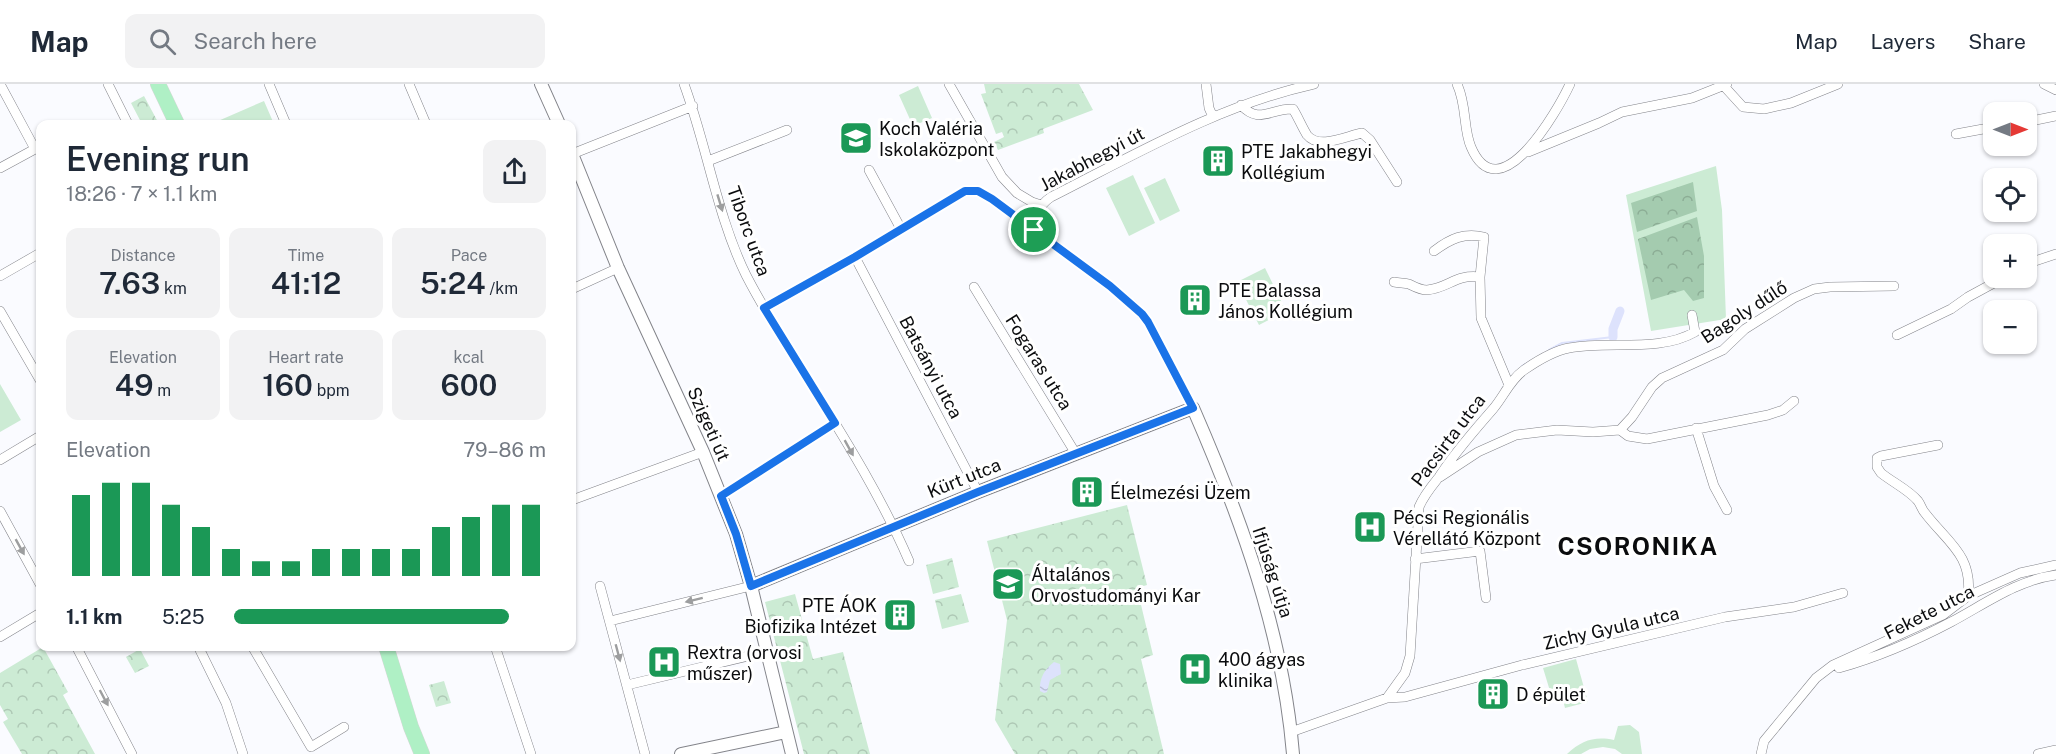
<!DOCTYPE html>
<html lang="en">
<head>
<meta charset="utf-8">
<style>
  body { margin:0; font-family:"Public Sans",sans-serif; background:#f2f2f3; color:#1f2937; height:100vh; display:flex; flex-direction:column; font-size:22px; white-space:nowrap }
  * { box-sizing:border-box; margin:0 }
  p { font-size:20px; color:#747a83 }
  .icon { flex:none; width:33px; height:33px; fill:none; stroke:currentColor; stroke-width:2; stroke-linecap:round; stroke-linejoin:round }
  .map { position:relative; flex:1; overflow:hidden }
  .sheet { position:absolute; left:36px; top:36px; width:540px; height:531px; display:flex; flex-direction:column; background:#fff; border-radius:12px; box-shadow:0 2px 4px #0004 }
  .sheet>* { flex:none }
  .needle { width:39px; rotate:90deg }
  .fabs { position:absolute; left:1983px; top:18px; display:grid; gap:12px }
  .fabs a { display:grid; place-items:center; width:54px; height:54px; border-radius:12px; background:#fff; box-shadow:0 2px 4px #0004; font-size:30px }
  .pin { position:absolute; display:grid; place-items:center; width:51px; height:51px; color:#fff; margin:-26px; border:3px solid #fff; border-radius:50%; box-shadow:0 2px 6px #0007 }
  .round { display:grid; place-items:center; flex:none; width:63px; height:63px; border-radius:12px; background:#f2f2f3 }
  .head { display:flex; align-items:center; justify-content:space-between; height:102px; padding:0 30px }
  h1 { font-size:33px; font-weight:600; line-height:45px }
  .figures { display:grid; grid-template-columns:repeat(3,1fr); gap:9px; height:102px; padding:6px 30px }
  .figures div { display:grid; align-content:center; border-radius:12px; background:#f2f2f3; text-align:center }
  .figures b { font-size:30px; font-weight:600 }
  .figures small { font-size:16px; font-weight:400 }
  .figures p { font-size:16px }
  .chart { height:168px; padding:12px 30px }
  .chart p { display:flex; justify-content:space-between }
  .chart svg { width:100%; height:108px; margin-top:6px; stroke:#1b9856; stroke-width:6 }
  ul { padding:0 30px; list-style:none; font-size:20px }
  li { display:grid; grid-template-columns:96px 72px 1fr; align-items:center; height:45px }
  li i { height:15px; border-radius:8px; background:#1b9856 }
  header { display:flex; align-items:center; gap:36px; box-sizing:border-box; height:84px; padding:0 30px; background:#fff; border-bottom:2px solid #e0e1e3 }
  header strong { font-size:28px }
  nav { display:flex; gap:33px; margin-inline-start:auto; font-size:21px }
  .search { width:420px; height:54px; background:#f2f2f3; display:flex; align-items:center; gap:15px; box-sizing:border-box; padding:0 21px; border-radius:12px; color:#747a83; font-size:22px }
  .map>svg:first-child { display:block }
</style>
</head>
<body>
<header>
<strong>Map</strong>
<div class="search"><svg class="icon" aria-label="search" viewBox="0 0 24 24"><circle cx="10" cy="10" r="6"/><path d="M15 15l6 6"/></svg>Search here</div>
<nav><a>Map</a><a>Layers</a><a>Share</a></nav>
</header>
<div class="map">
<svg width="2056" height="670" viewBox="0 0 2056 670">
  <defs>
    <pattern id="forest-crowns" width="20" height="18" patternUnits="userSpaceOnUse" patternTransform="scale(1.5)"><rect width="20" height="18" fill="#a4cbaf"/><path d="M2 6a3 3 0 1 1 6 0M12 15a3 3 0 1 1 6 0" fill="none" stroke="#8cad95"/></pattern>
    <pattern id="park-crowns" width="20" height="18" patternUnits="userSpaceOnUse" patternTransform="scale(1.5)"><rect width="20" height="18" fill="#ccebd4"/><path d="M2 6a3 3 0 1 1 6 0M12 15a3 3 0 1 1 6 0" fill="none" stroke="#aec8b5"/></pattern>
    <pattern id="water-ripples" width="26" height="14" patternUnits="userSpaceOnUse" patternTransform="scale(1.5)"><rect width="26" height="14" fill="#dde2fc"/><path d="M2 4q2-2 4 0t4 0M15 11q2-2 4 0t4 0" fill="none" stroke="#bcc1d7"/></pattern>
  </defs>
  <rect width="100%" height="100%" fill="#fafbff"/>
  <!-- green -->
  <path fill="#ccebd4" d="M918,2L932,34L913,42L899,11Z
    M264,17L274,40H219L218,37Z
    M1716,82L1722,126L1726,235L1651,247L1626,111Z
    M1133,91L1155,139L1129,152L1106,104Z
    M1165,94L1180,127L1160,137L1144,104Z
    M1265,184L1286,227L1259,241L1237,198Z
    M0,300L21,336L0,348Z
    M1576,575L1588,618L1565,624L1560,604L1550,607L1543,584Z
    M1630,641L1639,648L1642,670H1622L1615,665L1603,663L1590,665L1581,670H1567C1582,656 1595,652 1614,656L1618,642Z"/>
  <!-- forest -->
  <path fill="url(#forest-crowns)" d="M1693,98L1697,127L1637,148L1631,119Z
    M1697,133L1704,172V214L1693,217L1684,206L1651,216L1638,155Z"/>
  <!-- park -->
  <path fill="url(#park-crowns)" d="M984,0H1079L1093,26L1043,45L1044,49L998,66L994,58L1004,53L1002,48L996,50L981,10L986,9Z
    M144,12L159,40H142L131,19Z
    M1127,421L1147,501L1137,504L1153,571L1141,575L1164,670H1015L995,636L1007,536L987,457Z
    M952,474L959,503L933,510L926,481Z
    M795,510L813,575L843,568L870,670H804L765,518Z
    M961,510L969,538L942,545L935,516Z
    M43,563L68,608L63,611L95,670H22L3,638L8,635L0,621V589Z
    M140,565L149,582L135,589L126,573Z
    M444,597L451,619L436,623L429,601Z"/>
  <!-- water -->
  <path fill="url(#water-ripples)" d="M1054,578L1060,580L1061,590L1050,596L1047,608L1044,609L1040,607C1039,594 1045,585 1054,578Z"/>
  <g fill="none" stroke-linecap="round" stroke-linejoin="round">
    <!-- stream -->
    <path stroke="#dde2fc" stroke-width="2" d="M1549,266L1562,259L1613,253
      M1522,282L1529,278"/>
    <!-- canal -->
    <path stroke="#dde2fc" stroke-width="9" d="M1613,253V245L1620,227"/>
    <!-- minor casing -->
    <g stroke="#83848a" stroke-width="10">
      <path id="minor" d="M108,0L128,40
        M269,0L286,40
        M409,0L426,40
        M684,0C707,62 717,132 746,191C765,228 787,262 809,297C845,355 882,414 909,477
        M949,0L1002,93L1017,109L1032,118L1041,121
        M1206,0L1209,24L1213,33
        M1457,0C1467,21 1463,45 1471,63C1499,129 1557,28 1570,0
        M1722,0L1743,23L1764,25L1791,19L1838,0
        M2044,0L2056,6
        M1241,21C1259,41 1271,24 1293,25C1298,33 1302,43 1307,51C1319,66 1346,52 1362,49L1370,56L1397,98
        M2026,38L2056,32
        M1956,50L1994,43
        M1528,68L1599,39L1622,28L1692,14L1727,0
        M572,70L693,22
        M708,77L787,46
        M0,84L35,65L0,0
        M869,86L901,145
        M1034,146C1036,131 1038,122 1051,113C1136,70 1220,21 1314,0
        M1434,167C1450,155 1464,148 1484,153L1480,193L1481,234L1509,301
        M855,173L978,408
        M2026,180L2056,170
        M0,192L40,169
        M1394,198C1399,199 1405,199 1409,200C1415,203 1420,206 1427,206C1449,204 1455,190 1480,193
        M974,203L1076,370
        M572,205L618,184
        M764,224L855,173L965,107H978L992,115L1110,202L1135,223L1148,238L1193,324
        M0,227L40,296
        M1897,251L1951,225L1968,213L2003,194
        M1696,344L1714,402L1727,426
        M1620,346L1628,352L1647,355L1768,331L1783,326L1794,317
        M1938,361L1881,372L1877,374V383L1881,389C1892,398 1909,406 1918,417C1921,421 1922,426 1925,429C1947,458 1973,471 1968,512
        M0,376L40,352
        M1440,393L1478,368L1516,351L1557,346L1593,348L1620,346L1632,333L1652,303L1662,294L1723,266L1745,245L1794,214L1814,205L1830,203L1894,202
        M721,412L835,339
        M572,416L703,368
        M0,427L40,500
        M1415,475L1480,467L1486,514
        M600,502L645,670
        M610,537L751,502
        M0,553L40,529
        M76,562L132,670
        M198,562L226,619L243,670
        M252,562L311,663L344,643
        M495,562L531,670
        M1839,584C1878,573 1915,557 1951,538C1985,520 2017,496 2056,491
        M627,601L765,568
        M1387,614L1405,613L1522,581L1725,533L1794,523L1843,509
        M1291,648L1387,614L1405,589L1410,572L1419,423C1424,411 1431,403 1439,393C1455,368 1474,347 1493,325C1504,312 1510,296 1524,286C1537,277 1553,267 1569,264C1609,256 1658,269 1695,248L1692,231
        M1761,670L1764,657L1816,594L1833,581L1943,531L1968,512L2020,489L2056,481
        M2038,670L2056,666"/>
    </g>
    <!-- tertiary casing -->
    <g stroke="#83848a" stroke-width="14">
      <path id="tertiary" d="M541,0L559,40
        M572,70L618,184L703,368L736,450L751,502L792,670
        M751,502L978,408L1193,324C1241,434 1283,549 1293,670
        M681,670L786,648"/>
    </g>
    <!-- primary casing -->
    <g stroke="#d8d8d8" stroke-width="16">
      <path id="primary" d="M158,0L177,40
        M386,562L411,643L422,670"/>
    </g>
    <!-- minor -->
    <use href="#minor" stroke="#fff" stroke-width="9"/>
    <!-- tertiary -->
    <use href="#tertiary" stroke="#fff" stroke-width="12"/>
    <!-- primary -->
    <use href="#primary" stroke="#aff0c5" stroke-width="15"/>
  </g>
  <!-- one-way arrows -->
  <defs><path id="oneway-solid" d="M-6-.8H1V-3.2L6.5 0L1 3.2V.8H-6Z" transform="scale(1.5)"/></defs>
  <g fill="#9d9e9f">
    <use href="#oneway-solid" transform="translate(720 119) rotate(73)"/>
    <use href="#oneway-solid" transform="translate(849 364) rotate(61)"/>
    <use href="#oneway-solid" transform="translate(20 463) rotate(61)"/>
    <use href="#oneway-solid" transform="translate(694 516) rotate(166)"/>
    <use href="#oneway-solid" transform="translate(618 569) rotate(75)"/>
    <use href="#oneway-solid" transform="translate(104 614) rotate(62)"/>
  </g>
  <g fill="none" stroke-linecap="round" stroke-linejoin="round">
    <!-- route casing -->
    <g stroke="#fff" stroke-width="12">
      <path id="route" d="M965,107H978L992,115L1110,202L1142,230L1148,238L1193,324L978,408L751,502L736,450L721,412L835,339L764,224L855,173Z"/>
    </g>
    <!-- route -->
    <use href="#route" stroke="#1a73e8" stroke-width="8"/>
  </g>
  <!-- icons -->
  <defs>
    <g id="school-square" transform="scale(1.725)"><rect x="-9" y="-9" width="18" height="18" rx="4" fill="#1b9856" stroke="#fff"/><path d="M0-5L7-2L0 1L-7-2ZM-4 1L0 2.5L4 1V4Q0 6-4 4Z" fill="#fff"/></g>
    <g id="building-square" transform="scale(1.725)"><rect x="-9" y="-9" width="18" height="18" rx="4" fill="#1b9856" stroke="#fff"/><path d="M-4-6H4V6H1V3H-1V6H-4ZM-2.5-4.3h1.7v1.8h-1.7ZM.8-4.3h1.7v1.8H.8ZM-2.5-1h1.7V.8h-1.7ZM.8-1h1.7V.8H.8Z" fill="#fff"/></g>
    <g id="hospital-square" transform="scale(1.725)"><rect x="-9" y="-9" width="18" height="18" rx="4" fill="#1b9856" stroke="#fff"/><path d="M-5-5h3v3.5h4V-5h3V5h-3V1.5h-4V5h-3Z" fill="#fff"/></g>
    <g id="university-square" transform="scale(1.725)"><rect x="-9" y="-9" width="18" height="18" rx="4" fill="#1b9856" stroke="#fff"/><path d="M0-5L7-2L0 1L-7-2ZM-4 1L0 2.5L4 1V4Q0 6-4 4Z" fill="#fff"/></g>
  </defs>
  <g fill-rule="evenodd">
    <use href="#school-square" x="856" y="54"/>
    <use href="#building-square" x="1218" y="77"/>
    <use href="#building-square" x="1195" y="216"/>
    <use href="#building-square" x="1087" y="408"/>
    <use href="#hospital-square" x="1370" y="443"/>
    <use href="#university-square" x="1008" y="500"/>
    <use href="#building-square" x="900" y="531"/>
    <use href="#hospital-square" x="664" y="578"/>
    <use href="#hospital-square" x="1195" y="585"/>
    <use href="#building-square" x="1493" y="610"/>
  </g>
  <g text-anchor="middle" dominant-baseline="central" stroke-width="6" stroke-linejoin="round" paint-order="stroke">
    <!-- poi labels -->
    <g font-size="18" fill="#0b0c0e" stroke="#fff" text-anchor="start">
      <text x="879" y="44">Koch Valéria<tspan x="879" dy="21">Iskolaközpont</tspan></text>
      <text x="1241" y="67">PTE Jakabhegyi<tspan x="1241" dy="21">Kollégium</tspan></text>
      <text x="1218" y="206">PTE Balassa<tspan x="1218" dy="21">János Kollégium</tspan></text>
      <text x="1110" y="408">Élelmezési Üzem</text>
      <text x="1393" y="433">Pécsi Regionális<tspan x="1393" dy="21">Vérellátó Központ</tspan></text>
      <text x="1031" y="490">Általános<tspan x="1031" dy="21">Orvostudományi Kar</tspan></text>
      <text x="877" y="521" text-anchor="end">PTE ÁOK<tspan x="877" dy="21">Biofizika Intézet</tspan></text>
      <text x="687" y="568">Rextra (orvosi<tspan x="687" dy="21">műszer)</tspan></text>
      <text x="1218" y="575">400 ágyas<tspan x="1218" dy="21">klinika</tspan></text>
      <text x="1516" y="610">D épület</text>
    </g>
    <!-- street labels -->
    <g font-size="18" fill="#0b0c0e" stroke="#fff">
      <text transform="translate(1092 75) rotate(-28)">Jakabhegyi út</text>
      <text transform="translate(749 147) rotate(70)">Tiborc utca</text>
      <text transform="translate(1744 228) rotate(-33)">Bagoly dűlő</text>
      <text transform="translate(1039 278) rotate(58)">Fogaras utca</text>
      <text transform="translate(931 283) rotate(62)">Batsányi utca</text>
      <text transform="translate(709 340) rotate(66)">Szigeti út</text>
      <text transform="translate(1448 356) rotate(-53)">Pacsirta utca</text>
      <text transform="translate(964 394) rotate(-22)">Kürt utca</text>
      <text transform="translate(1273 488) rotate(72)">Ifjúság útja</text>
      <text transform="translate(1929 528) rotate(-27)">Fekete utca</text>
      <text transform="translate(1611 544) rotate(-13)">Zichy Gyula utca</text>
    </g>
    <!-- district labels -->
    <g font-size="24" font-weight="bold" letter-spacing="1.5" fill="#0b0c0e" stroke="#fff">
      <text x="1638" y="462">CSORONIKA</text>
    </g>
  </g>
</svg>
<div class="fabs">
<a><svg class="needle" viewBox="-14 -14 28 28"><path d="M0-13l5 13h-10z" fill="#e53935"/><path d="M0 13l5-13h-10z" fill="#747a83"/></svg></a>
<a><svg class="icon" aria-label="locate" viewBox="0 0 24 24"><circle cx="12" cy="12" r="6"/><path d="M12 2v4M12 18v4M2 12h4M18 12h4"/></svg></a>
<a>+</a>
<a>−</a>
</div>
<div class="pin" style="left:1034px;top:146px;background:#1e9e55"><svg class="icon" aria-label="arrive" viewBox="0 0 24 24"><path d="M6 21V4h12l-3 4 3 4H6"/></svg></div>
<section class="sheet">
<div class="head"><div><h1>Evening run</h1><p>18:26 · 7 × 1.1 km</p></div><a class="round"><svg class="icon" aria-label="share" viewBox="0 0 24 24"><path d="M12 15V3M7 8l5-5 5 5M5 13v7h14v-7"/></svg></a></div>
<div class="figures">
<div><p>Distance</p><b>7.63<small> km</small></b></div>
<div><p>Time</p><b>41:12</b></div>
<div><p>Pace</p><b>5:24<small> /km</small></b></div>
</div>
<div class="figures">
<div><p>Elevation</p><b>49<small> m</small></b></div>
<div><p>Heart rate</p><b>160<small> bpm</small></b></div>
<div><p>kcal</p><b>600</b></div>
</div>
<div class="chart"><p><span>Elevation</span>79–86 m</p>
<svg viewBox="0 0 160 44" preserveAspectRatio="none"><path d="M5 44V11M15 44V6M25 44V6M35 44V15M45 44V24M55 44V33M65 44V38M75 44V38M85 44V33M95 44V33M105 44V33M115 44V33M125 44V24M135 44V20M145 44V15M155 44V15"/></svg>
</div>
<ul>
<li><b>1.1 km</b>5:25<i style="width:88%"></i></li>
</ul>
</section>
</div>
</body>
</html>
